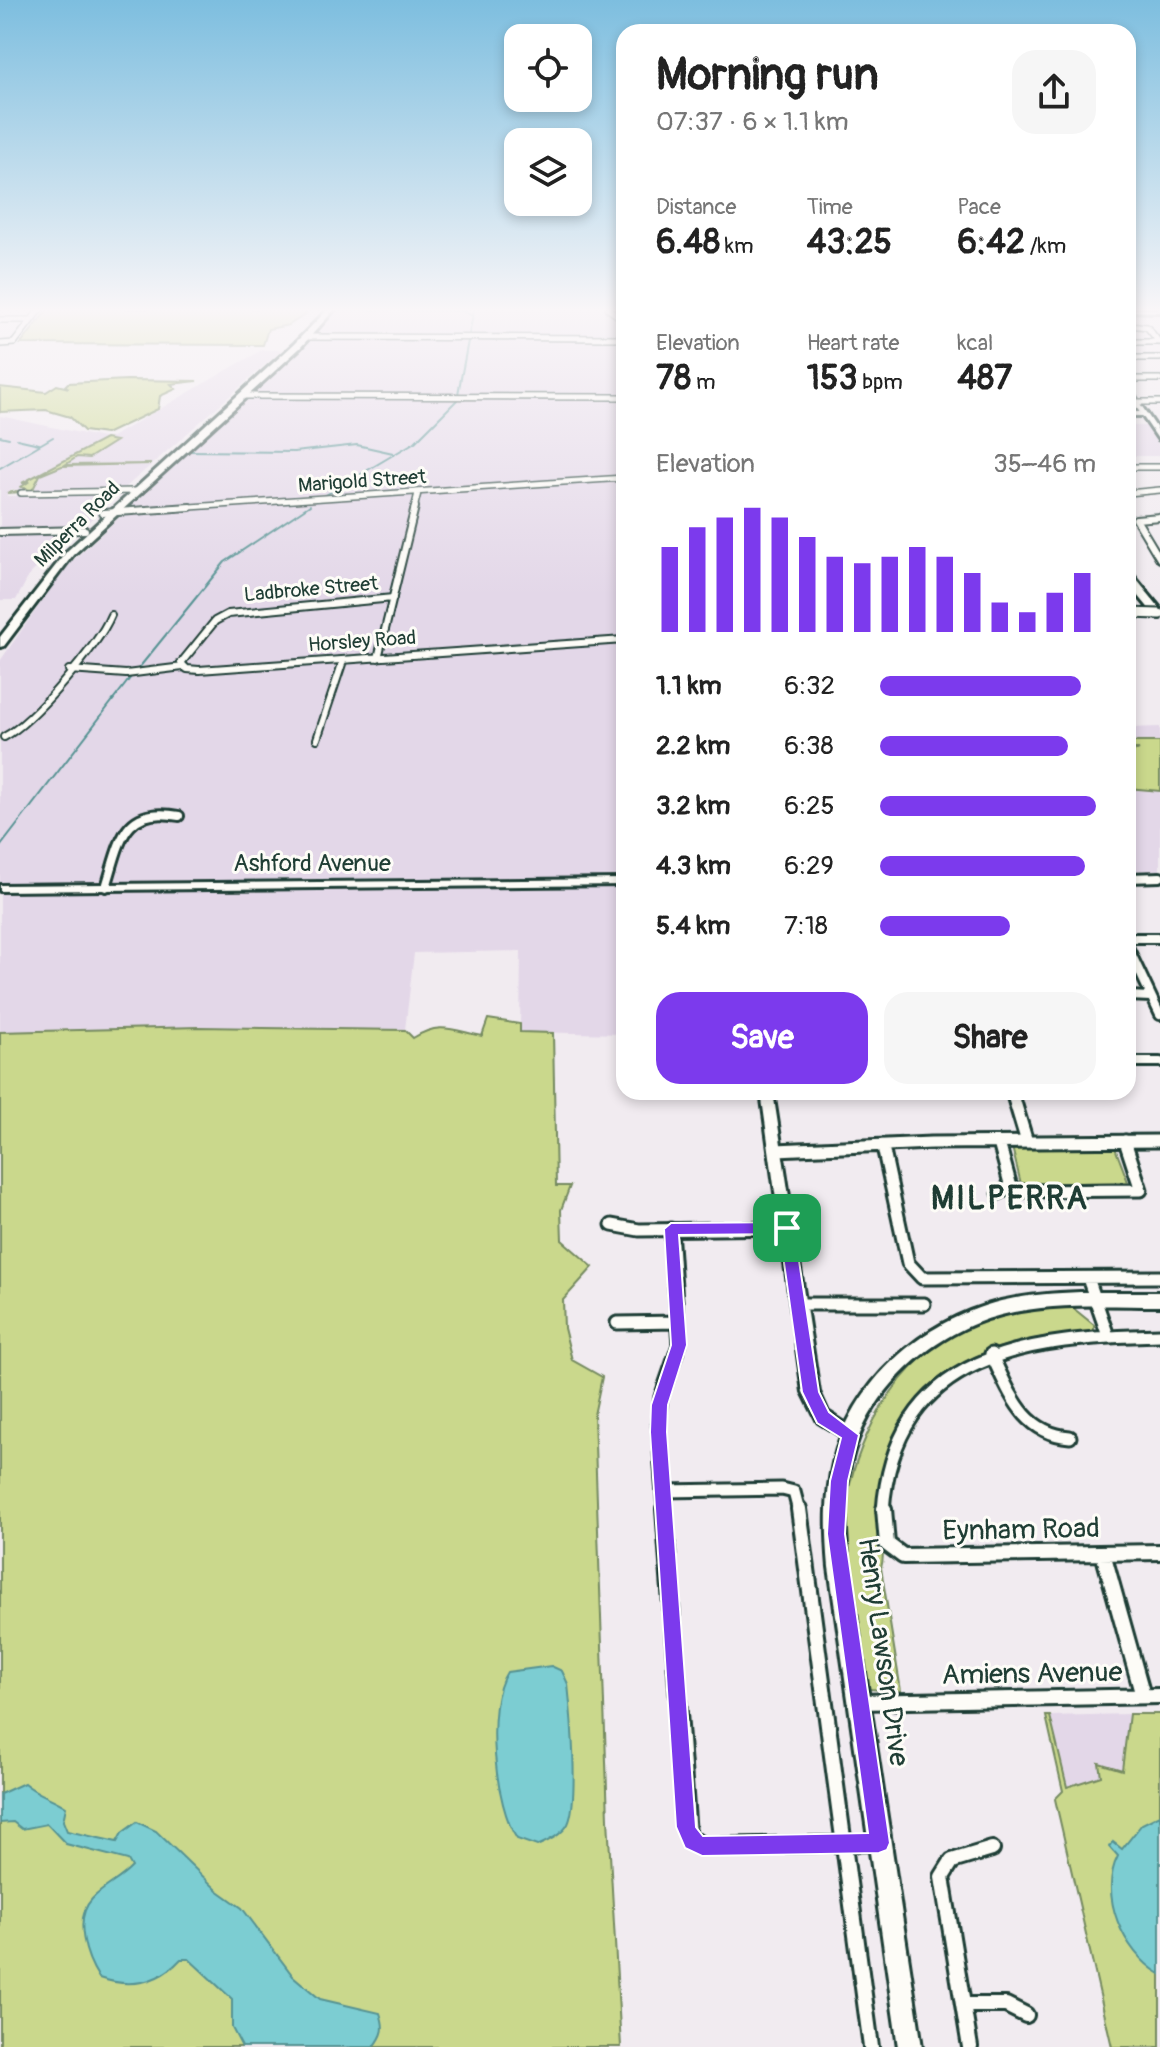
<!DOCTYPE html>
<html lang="en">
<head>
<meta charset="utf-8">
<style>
  body { margin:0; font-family:Pangolin,sans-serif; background:#f6f6f6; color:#222; height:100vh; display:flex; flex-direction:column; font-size:30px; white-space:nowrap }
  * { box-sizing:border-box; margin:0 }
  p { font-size:26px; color:#767676 }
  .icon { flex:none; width:44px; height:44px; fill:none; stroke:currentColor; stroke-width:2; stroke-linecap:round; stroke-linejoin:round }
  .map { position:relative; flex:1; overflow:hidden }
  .drawer { position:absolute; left:616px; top:24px; width:520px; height:1076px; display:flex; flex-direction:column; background:#fff; border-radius:24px; box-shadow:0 4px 12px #0003 }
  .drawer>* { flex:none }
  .buttons { position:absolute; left:504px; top:24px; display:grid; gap:16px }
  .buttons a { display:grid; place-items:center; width:88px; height:88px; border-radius:16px; background:#fff; box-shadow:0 4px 12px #0003; font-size:40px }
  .pin { position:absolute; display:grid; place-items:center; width:68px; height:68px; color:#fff; margin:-34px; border-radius:16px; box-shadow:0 4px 12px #0006 }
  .round { display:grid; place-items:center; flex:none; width:84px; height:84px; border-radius:24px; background:#f6f6f6 }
  .summary { display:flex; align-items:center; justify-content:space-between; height:136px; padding:0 40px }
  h1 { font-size:44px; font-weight:800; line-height:60px }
  .stats { display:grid; grid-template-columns:repeat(3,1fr); gap:12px; height:136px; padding:8px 40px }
  .stats div { display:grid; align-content:center }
  .stats b { font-size:34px; font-weight:800 }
  .stats small { font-size:22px; font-weight:400 }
  .stats p { font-size:22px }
  .chart { height:224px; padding:16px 40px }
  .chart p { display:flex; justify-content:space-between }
  .chart svg { width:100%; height:144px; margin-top:8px; stroke:#7c3aed; stroke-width:6 }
  .primary-button { display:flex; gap:16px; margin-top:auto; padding:16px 40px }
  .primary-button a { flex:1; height:92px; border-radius:24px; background:#7c3aed; color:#fff; font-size:32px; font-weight:800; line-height:92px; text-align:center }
  .primary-button a+a { background:#f6f6f6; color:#222 }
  ul { padding:0 40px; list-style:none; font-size:26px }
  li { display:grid; grid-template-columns:128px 96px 1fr; align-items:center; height:60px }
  li i { height:20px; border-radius:10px; background:#7c3aed }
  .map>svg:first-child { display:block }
</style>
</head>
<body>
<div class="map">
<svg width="1160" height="2047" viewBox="0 0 1160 2047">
  <rect width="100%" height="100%" fill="#f1ebf0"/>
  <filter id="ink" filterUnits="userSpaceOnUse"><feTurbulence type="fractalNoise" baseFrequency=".0125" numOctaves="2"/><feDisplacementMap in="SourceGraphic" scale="16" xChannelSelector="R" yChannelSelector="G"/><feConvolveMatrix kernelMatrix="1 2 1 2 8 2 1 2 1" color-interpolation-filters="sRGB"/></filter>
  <g filter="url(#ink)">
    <!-- built -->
    <path fill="#e3d7e8" d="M338,309H604L624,323V1034L520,1032L521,951L414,953L405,1030L199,1027L0,1032V661L66,567L297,352Z
      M262,350H282L126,487L10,490L7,496L116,495L85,525L0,529V416L108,439Z
      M1128,426H1146L1160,447V456H1128Z
      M69,534L73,536L30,574L16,600H0V535Z
      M1160,727V870L1128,871V728Z
      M1129,1714L1122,1770L1099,1763L1102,1776L1067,1787L1050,1716Z"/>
    <!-- green -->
    <path fill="#cad88c" stroke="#748a60" stroke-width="2" d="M48,309H302L306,314L289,325L268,329L263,345L21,344Z
      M127,380L197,381L171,384L176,389L160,396L158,409L106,434L84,431L70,417L46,410L0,412V387L46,392L57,385L69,388L65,386L68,383Z
      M105,439L116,441L89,458L77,457L65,465L151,464L62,466L40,475L33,489L38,491L7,493L28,489L21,487L30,481L22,483Z
      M1128,742H1160V791L1128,788V754L1139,749H1128Z
      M488,1019L520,1024V1032L553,1033L556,1186H570L561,1210L562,1240L593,1267L563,1300L564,1328L572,1360L602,1377L594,1415L608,1819L621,2047H0V1032L199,1027L405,1030L413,1038C440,1021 452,1030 482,1036Z
      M1114,1145L1128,1182L1021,1184L1012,1147Z
      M1073,1308L1094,1325V1332C992,1337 899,1370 880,1484C878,1499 876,1513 878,1527C879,1544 886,1551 881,1568L901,1691L869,1689L864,1683C856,1632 844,1578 845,1526C845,1496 854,1464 866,1437C905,1349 976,1304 1073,1308Z
      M1129,1714H1160V2047H1112L1055,1799L1063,1791L1046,1716H1050L1067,1787L1101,1776L1099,1763L1122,1770Z"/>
    <!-- water -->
    <path fill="#7ccdd2" stroke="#579393" stroke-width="2" d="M551,1666L562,1671L568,1684C571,1712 579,1801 568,1824C562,1835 548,1841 537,1846L517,1839C495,1806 484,1706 507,1672Z
      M24,1783C38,1795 51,1797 66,1807L63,1821L67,1831L117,1842L122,1833L137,1822L156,1831L217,1890L242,1908L293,1976L320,1999L380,2013C385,2028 384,2034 374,2047H242L232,2028V1999L189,1959H181C158,1984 129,1988 99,1978C86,1958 73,1919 92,1899C104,1886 120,1880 132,1867L128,1860L66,1844L47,1824L22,1829L13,1822L0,1823V1794Z
      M1160,1815V1974C1123,1952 1098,1895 1118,1856L1110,1847L1113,1842L1122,1849L1142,1824Z"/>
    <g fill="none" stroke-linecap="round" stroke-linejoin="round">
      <!-- stream -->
      <path stroke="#579393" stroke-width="2" d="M317,309H321
        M336,310L462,311L473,316
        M469,335L474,309
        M458,394L468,341
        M0,436L9,438
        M17,439L39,444
        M187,451L294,452L357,445L393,453
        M0,468L53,437
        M324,496L415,442L457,400
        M138,669L225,562L310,505
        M0,847L131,677"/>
      <!-- minor-far4 casing -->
      <g stroke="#1f3d34" stroke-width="8">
        <path id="minor-far4" d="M608,309L624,320
          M0,320H31
          M1130,325L1147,327L1159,342
          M306,337L624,338
          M1128,342H1160
          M0,344L14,343L40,309
          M1128,358H1160
          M1128,379H1160
          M241,396L624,397
          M1136,402H1160
          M1128,467H1160
          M21,493L136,491
          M1128,493L1160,490
          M160,509L624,478
          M414,509L418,493"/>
      </g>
      <!-- minor-far3 casing -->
      <g stroke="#1f3d34" stroke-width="10">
        <path id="minor-far3" d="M103,513L190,507
          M1160,517L1136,519L1160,559
          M0,532L85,530
          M393,598L228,614L215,621L181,663L187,669L199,670L624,640
          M378,658L415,507
          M69,670L126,674L183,667
          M4,737C33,722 98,646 111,615
          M317,739L343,661"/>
      </g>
      <!-- minor-far2 casing -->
      <g stroke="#1f3d34" stroke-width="14">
        <path id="minor-far2" d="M1128,878L1160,877
          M106,887C120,843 122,805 179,816
          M1128,938H1160
          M1128,947L1160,1015
          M1128,996L1151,997
          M1128,1062H1160"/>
      </g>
      <!-- minor-far1 casing -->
      <g stroke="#1f3d34" stroke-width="17">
        <path id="minor-far1" d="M1012,1092L1027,1142
          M999,1143L1011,1187L999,1193
          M883,1147L908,1263L922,1278L1160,1277
          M776,1150L931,1143L1160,1141
          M1011,1187L1021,1191L1141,1190L1125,1141
          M612,1225L639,1230L787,1228
          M1088,1278L1108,1336
          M798,1304H924
          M617,1323L678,1322
          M991,1354C1010,1392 1022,1433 1070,1437
          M663,1491L782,1489L794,1492L799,1511
          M664,1511L658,1421L661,1397L679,1345L671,1229
          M883,1511C894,1350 1032,1338 1160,1335"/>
      </g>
      <!-- minor casing -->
      <g stroke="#1f3d34" stroke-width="20">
        <path id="minor" d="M664,1509L688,1835L702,1846L879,1843
          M799,1509L871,2047
          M884,1509L887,1544L903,1556L1160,1552
          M1103,1553L1143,1696
          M858,1702L1160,1696
          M963,2005H1006L1026,2015
          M970,2047L942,1877L952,1861L992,1849"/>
      </g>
      <!-- tertiary casing -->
      <g stroke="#1f3d34" stroke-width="6">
        <path id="tertiary" d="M1128,309H1160V312L1128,311Z
          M1128,412H1144L1147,414L1144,416H1128Z"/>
      </g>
      <!-- secondary casing -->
      <g stroke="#1f3d34" stroke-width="6">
        <path id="secondary" d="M1128,388L1130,389L1160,433V440L1158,439L1128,395Z
          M624,879V885L0,891V885Z
          M761,1092H773L819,1392L828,1412L856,1430L859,1435L856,1440L851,1442L818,1422L803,1392Z"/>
      </g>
      <!-- primary casing -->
      <g stroke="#1f3d34" stroke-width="6">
        <path id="primary" d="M1080,1292H1160V1306C1108,1306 1052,1302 1001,1315C935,1332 874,1386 854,1451C842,1488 845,1529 849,1567L922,2047H898L829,1567C826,1532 825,1497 833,1463C852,1382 922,1321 1001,1301C1027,1295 1054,1293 1080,1292Z"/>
      </g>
      <!-- trunk casing -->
      <g stroke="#1f3d34" stroke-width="6">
        <path id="trunk" d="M328,309H335L300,348L73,555L4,646L0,647V637L67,551L294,344Z"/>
      </g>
      <!-- motorway casing -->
      <g stroke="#1f3d34" stroke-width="6">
        <path id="motorway" d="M1128,573L1132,574L1160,608V618L1156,617L1128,583Z"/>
      </g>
      <!-- minor-far4 -->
      <use href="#minor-far4" stroke="#fdfcf7" stroke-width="5"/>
      <!-- minor-far3 -->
      <use href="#minor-far3" stroke="#fdfcf7" stroke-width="6"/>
      <!-- minor-far2 -->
      <use href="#minor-far2" stroke="#fdfcf7" stroke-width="8"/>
      <!-- minor-far1 -->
      <use href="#minor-far1" stroke="#fdfcf7" stroke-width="11"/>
      <!-- minor -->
      <use href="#minor" stroke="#fdfcf7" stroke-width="14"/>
      <!-- tertiary -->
      <use href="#tertiary" fill="#fdfcf7" fill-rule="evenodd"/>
      <!-- secondary -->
      <use href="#secondary" fill="#fdfcf7" fill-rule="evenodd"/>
      <!-- primary -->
      <use href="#primary" fill="#fdfcf7" fill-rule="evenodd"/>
      <!-- trunk -->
      <use href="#trunk" fill="#fdfcf7" fill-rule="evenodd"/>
      <!-- motorway -->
      <use href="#motorway" fill="#fdfcf7" fill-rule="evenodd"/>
      <!-- secondary-bridge casing -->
      <g stroke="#1f3d34" stroke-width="13" stroke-linecap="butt">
        <path id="secondary-bridge" d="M1128,613L1160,614"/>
      </g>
      <!-- secondary-bridge -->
      <use href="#secondary-bridge" stroke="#fdfcf7" stroke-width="9"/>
    </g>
  </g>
  <!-- sky -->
  <linearGradient id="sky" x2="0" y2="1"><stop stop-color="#7dbedf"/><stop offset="0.52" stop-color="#f9f6f8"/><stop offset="1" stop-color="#f9f6f8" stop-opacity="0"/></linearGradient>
  <rect width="1160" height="596" fill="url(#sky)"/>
  <!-- route -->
  <path fill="#7c3aed" stroke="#fff" stroke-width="2" fill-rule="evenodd" d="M787,1222L794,1228L819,1392L829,1412L859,1435L848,1481L845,1534L890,1843L887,1850L879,1853L702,1856L685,1848L676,1827L650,1432L651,1405L671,1345L664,1229L671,1223ZM780,1234L802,1392L817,1423L841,1438L830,1481L827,1534L868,1833L703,1836L696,1827L667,1432L668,1405L687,1345L679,1235Z"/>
  <g text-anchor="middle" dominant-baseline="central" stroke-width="6" stroke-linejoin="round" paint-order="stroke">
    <!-- far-street labels -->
    <g font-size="20" fill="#1f3d34" stroke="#fdfcf7">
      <text transform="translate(362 481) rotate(-4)">Marigold Street</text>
      <text transform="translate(77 524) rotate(-45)">Milperra Road</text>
      <text transform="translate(311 589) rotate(-5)">Ladbroke Street</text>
      <text transform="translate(362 641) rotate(-4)">Horsley Road</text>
    </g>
    <!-- street labels -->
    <g font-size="24" fill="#1f3d34" stroke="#fdfcf7">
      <text x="312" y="863">Ashford Avenue</text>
    </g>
    <!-- near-street labels -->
    <g font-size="28" fill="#1f3d34" stroke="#fdfcf7">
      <text transform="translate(1021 1530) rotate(-1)">Eynham Road</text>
      <text transform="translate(883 1652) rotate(82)">Henry Lawson Drive</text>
      <text transform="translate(1032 1674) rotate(-1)">Amiens Avenue</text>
    </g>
    <!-- district labels -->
    <g font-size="32" font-weight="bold" letter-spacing="2" fill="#1f3d34" stroke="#fdfcf7">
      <text x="1010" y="1199">MILPERRA</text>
    </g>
  </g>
</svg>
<div class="buttons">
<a><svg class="icon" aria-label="locate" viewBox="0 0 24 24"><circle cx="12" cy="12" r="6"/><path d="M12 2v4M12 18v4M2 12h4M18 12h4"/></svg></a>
<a><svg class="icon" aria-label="layers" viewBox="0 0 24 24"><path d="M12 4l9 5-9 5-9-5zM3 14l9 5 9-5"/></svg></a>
</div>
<div class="pin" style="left:787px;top:1228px;background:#1e9e55"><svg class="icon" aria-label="arrive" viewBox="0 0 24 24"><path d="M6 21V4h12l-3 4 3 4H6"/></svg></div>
<section class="drawer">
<div class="summary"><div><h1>Morning run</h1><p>07:37 · 6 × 1.1 km</p></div><a class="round"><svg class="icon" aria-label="share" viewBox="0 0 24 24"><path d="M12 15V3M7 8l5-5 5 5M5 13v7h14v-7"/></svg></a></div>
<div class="stats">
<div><p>Distance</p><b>6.48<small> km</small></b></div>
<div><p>Time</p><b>43:25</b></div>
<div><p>Pace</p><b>6:42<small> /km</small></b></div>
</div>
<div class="stats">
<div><p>Elevation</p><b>78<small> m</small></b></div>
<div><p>Heart rate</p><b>153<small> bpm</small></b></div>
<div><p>kcal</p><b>487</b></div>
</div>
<div class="chart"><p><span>Elevation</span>35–46 m</p>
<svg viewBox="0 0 160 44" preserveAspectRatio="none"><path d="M5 44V18M15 44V12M25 44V9M35 44V6M45 44V9M55 44V15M65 44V21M75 44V23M85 44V21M95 44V18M105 44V21M115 44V26M125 44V35M135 44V38M145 44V32M155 44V26"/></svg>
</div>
<ul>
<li><b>1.1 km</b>6:32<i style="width:93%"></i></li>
<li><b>2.2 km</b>6:38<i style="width:87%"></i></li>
<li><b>3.2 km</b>6:25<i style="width:100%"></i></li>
<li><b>4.3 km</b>6:29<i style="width:95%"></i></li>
<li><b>5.4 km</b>7:18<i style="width:60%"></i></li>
</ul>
<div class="primary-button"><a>Save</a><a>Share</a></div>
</section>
</div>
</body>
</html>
